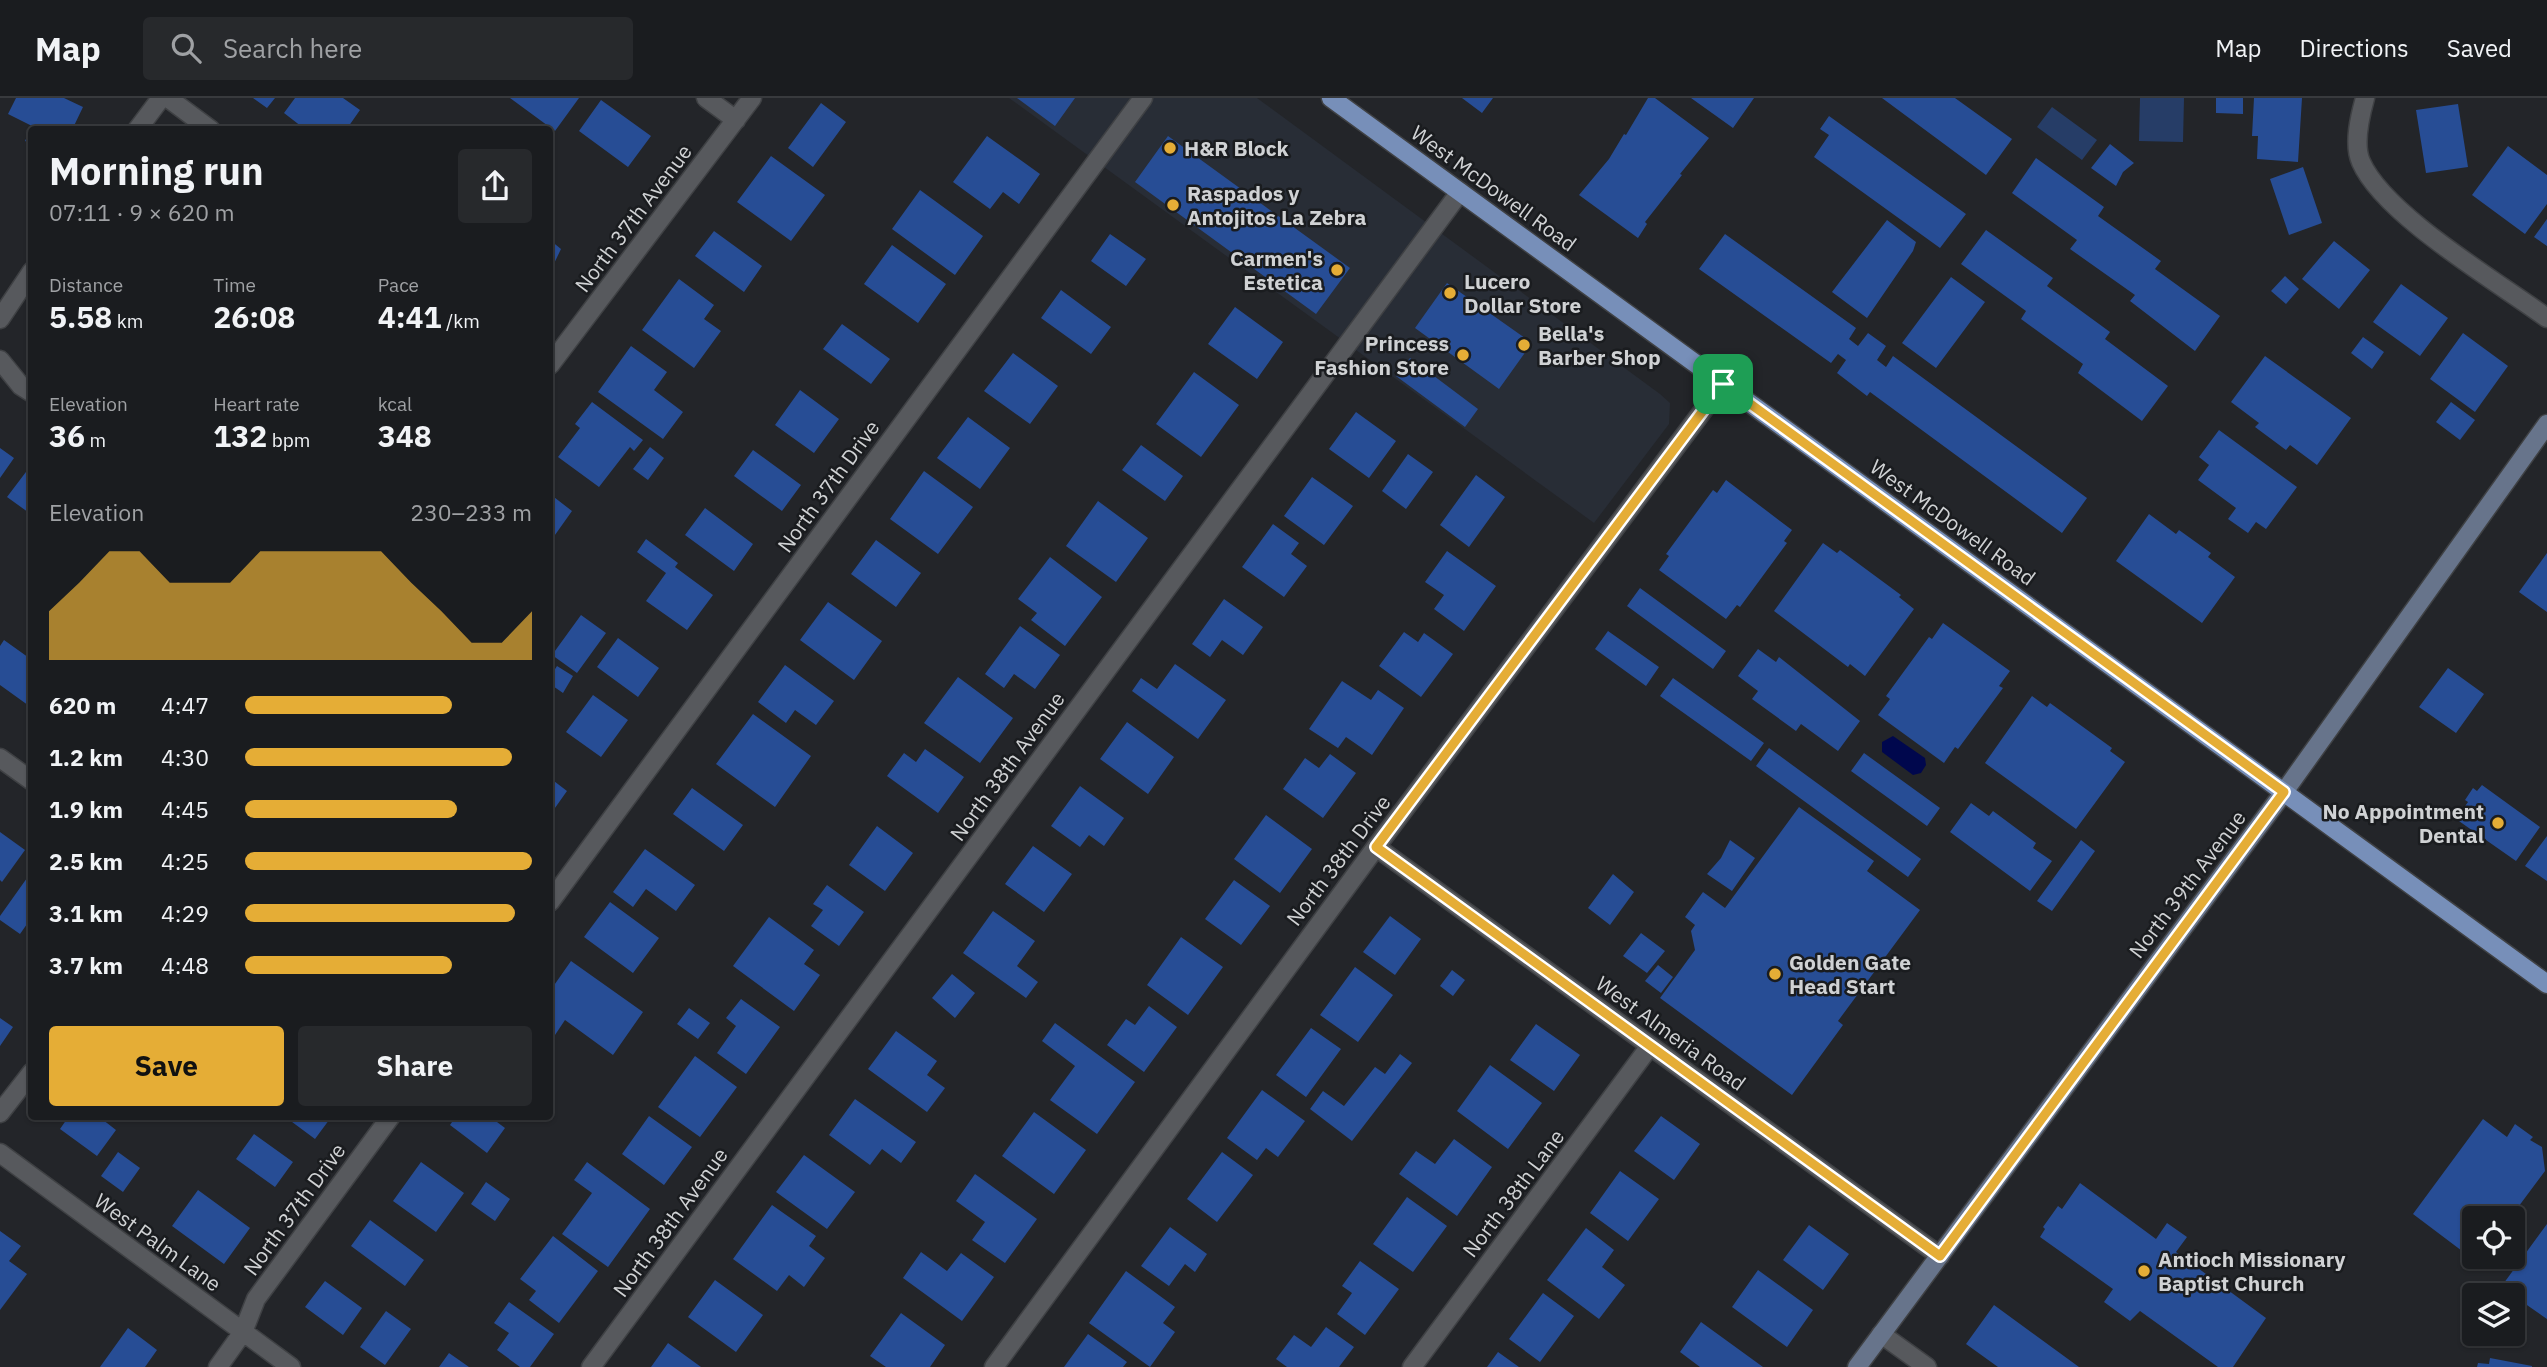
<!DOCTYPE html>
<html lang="en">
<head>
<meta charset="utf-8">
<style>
  body { margin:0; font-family:"IBM Plex Sans",sans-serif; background:#27292c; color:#f1f3f6; height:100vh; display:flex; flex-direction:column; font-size:26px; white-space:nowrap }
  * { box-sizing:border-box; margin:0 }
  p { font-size:23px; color:#9fa1a4 }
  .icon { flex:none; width:38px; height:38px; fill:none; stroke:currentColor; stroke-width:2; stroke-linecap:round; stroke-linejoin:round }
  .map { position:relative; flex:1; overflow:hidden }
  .drawer { position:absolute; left:28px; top:28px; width:525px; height:994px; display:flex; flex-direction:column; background:#1a1c1f; border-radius:7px; box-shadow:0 2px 5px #0004,0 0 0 2px #383a3d }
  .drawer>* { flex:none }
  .buttons { position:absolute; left:2462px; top:1108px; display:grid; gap:14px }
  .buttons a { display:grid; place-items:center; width:63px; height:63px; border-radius:7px; background:#1a1c1f; box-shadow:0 2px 5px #0004,0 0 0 2px #383a3d; font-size:35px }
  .pin { position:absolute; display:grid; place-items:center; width:60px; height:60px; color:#fff; margin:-30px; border-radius:14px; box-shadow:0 4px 10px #0006 }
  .round { display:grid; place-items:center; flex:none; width:74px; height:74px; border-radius:7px; background:#27292c }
  .overview { display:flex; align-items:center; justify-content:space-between; height:119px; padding:0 21px }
  h1 { font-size:38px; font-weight:700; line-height:52px }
  .stats { display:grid; grid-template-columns:repeat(3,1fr); gap:10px; height:119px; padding:7px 21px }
  .stats div { display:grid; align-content:center }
  .stats b { font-size:30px; font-weight:700 }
  .stats small { font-size:19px; font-weight:400 }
  .stats p { font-size:19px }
  .chart { height:196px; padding:14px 21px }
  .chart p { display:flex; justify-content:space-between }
  .chart svg { width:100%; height:126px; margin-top:7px; fill:#e5ad36; opacity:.7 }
  .cta { display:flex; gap:14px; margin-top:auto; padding:14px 21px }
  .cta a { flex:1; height:80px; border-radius:7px; background:#e5ad36; color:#111; font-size:28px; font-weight:700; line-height:80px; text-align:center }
  .cta a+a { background:#27292c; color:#f1f3f6 }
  ul { padding:0 21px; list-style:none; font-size:23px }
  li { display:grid; grid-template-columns:112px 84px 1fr; align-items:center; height:52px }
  li i { height:18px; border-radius:9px; background:#e5ad36 }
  header { display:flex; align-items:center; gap:42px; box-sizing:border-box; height:98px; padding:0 35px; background:#1a1c1f; border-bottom:2px solid #383a3d }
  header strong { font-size:33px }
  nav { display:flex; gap:38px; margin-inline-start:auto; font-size:24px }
  .search { width:490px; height:63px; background:#27292c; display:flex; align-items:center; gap:18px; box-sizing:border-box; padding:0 24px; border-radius:7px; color:#9fa1a4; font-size:26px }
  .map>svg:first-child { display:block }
</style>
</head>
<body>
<header>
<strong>Map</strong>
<div class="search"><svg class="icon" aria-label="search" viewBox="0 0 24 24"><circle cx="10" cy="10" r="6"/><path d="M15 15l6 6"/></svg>Search here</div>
<nav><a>Map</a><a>Directions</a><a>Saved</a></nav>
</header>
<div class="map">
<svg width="2547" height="1269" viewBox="0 0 2547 1269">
  <rect width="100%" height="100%" fill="#232529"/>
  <!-- built -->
  <path fill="#282d36" d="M1009,0H1257L1660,296L1670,305L1669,326L1594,425Z"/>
  <!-- green -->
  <path fill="#263d67" d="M2140,0H2184L2183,44L2139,43Z
    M2052,9L2097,42L2082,62L2037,29Z"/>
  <!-- water -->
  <path fill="#00074d" d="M1893,638L1925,660L1926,667L1921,675L1913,677L1882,654V644Z"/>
  <!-- building -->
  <path fill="#274d95" d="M16,0H64L83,9L72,32H32V46L25,43L32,28L8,16Z
    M253,0H275L267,10Z
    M295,0H343L360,12L346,32H306L284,15Z
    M510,0H579L555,33Z
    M1017,0H1075L1055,28Z
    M1462,0H1493L1482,15Z
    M1648,0H1655L1709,40L1680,76L1682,77L1645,124L1647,126L1638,140L1579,97L1609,61L1624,36L1626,37Z
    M1691,0H1754L1733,30Z
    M1882,0H1955L2012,41L1986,77Z
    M2216,0H2243V16L2216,15Z
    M2254,0H2302L2298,64L2257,61L2258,38H2252Z
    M601,2L651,38L628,69L579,33Z
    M821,5L846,24L813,69L788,50Z
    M2458,6L2468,69L2426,75L2416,12Z
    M1829,18L1966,116L1940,150L1814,59L1829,37L1820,31Z
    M987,38L1040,76L1019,106L1003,94L990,111L953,84Z
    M1168,38L1350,170L1316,216L1135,84Z
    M2110,46L2134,65L2123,74L2116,88L2091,70Z
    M2508,48L2547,77V106L2525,136L2472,97Z
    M771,58L825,97L791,143L737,104Z
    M2036,60L2104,109L2098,118L2161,163L2155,171L2220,218L2195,253L2130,203L2135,197L2070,151L2077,142L2012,95Z
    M2303,69L2322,125L2289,137L2270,81Z
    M920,92L983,138L955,177L892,131Z
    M2547,121V148L2534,139Z
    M1887,122L1916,144L1913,153L1867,220L1832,194Z
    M1986,132L2053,180L2047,188L2110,234L2105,241L2168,288L2142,323L2078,275L2083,266L2021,221L2026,213L1961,166Z
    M714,133L762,168L744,194L695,158Z
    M1110,136L1146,161L1126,188L1091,163Z
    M1725,136L1856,230L1849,241L1858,248L1868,235L1886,248L1877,262L1886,269L1893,258L2087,400L2062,435L1870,294L1867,298L1837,275L1846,262L1838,256L1831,265L1699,171Z
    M550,142L561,151L550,174Z
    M2334,143L2370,172L2339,211L2302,181Z
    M892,147L946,186L918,225L864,186Z
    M2285,178L2299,191L2286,206L2271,193Z
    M1951,179L1985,204L1936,270L1902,245Z
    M679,181L714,207L704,221L721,233L694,270L642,232Z
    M1447,185L1532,245L1499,291L1415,230Z
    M2401,186L2448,220L2420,258L2373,224Z
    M1061,192L1111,229L1091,256L1041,220Z
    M1235,209L1283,244L1257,281L1208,246Z
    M842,226L890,261L871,286L823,251Z
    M2463,235L2508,268L2475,314L2430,281Z
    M2363,239L2384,254L2372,271L2351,255Z
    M631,248L667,274L654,292L683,314L663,341L598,294Z
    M1013,255L1058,288L1030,326L984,293Z
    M2265,258L2351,320L2317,367L2290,347L2286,352L2255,329L2259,325L2231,304Z
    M1410,260L1478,311L1465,329L1396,278Z
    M1194,274L1239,307L1201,359L1156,326Z
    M800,292L839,321L814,355L775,327Z
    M592,304L643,342L634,353L630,349L599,389L558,359L580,330L575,326Z
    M2451,304L2475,322L2460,342L2436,324Z
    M1356,314L1396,343L1369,380L1329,351Z
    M968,319L1010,350L980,391L937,360Z
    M2219,332L2297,389L2266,431L2256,424L2248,435L2228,421L2236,410L2198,382L2209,367L2199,359Z
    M1141,347L1183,378L1165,403L1122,372Z
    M650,349L664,360L648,382L633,371Z
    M0,350L14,360L0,380Z
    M753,352L801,387L782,413L734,378Z
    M1408,356L1433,374L1406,411L1382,393Z
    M32,366V417L7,399Z
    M924,373L973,409L938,456L890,421Z
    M1476,377L1505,399L1469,449L1440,427Z
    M1312,379L1353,408L1324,447L1284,418Z
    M1726,382L1792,432L1784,443L1787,445L1740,509L1737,507L1726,521L1659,472L1669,458L1666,456L1713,392L1717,395Z
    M550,396L572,413L550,444Z
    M1098,403L1148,440L1116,484L1066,448Z
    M705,410L753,446L734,473L685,437Z
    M2149,416L2176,436L2179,432L2211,455L2208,459L2235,479L2202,525L2116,463Z
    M1273,426L1299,445L1291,456L1307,468L1284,499L1242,469Z
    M646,441L678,465L675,469L713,497L687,532L646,503L666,475L637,454Z
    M876,442L921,475L896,509L851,476Z
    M1823,445L1837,455L1840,452L1901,497L1899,499L1914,511L1865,578L1850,566L1848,569L1774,513Z
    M1447,453L1496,488L1464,533L1434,511L1444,497L1425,484Z
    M2547,455V514L2519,494Z
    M1050,459L1102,499L1065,548L1031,522L1037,515L1018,501Z
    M1640,490L1726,553L1713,571L1627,508Z
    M1224,501L1263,529L1243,557L1222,542L1210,559L1192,546Z
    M828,504L882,543L854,582L800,542Z
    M581,517L606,535L577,575L552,557Z
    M1943,525L2010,573L1999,588L2003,590L1958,651L1955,649L1944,665L1878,617L1890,601L1886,598L1929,539L1932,541Z
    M1020,528L1060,557L1035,591L1014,576L1004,590L985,576Z
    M1608,533L1659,569L1646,588L1595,551Z
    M1404,534L1418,544L1424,535L1453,556L1421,599L1379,568Z
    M618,540L659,570L638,599L597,569Z
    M4,542L32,562V610L0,587V548Z
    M1758,551L1776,564L1779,559L1860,623L1838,653L1801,626L1796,633L1752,601L1758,593L1738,578Z
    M1175,566L1226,602L1198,641L1132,593L1141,580L1157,591Z
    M785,567L834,603L816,627L795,612L786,625L758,604Z
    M557,568L573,578L563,595L550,586V579Z
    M2448,570L2484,596L2456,635L2419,609Z
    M958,579L1013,620L980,665L924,625Z
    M1673,580L1764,645L1751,663L1660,598Z
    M1342,583L1371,602L1378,592L1404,610L1372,657L1346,639L1338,650L1309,631Z
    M593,597L628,622L601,659L566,634Z
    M2032,598L2047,609L2050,605L2112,650L2110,653L2125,664L2076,731L1985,665Z
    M753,616L811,658L775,709L716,666Z
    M1127,624L1174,659L1148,696L1100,661Z
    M1769,650L1921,761L1908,779L1756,668Z
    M925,651L964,679L938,715L887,678L904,655L916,664Z
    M1864,655L1940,710L1927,728L1851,673Z
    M1330,656L1356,675L1323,720L1283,691L1305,660L1319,670Z
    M550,680L567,693L550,717Z
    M2482,687L2540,729L2516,763L2456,721L2468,704L2465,702L2473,690L2477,693Z
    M1080,688L1124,720L1104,748L1089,737L1080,749L1051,728Z
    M692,690L743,727L724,753L673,716Z
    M1971,705L1989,718L1993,713L2036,745L2033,750L2052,763L2030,793L1950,734Z
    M1799,709L1874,763L1867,773L1920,812L1838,923L1843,927L1792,997L1660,900L1695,852L1691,833L1695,827L1685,819L1703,794L1725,810Z
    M1266,717L1312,751L1280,795L1234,761Z
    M877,728L913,755L885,793L849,767Z
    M0,734L25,752L2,784L0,782Z
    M2547,738V783L2525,768Z
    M1730,742L1755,760L1732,793L1707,776L1721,760Z
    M2081,742L2095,753L2052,813L2037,803Z
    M1033,748L1072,776L1044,814L1005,786Z
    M645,751L695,787L676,813L646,791L633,809L613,794Z
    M32,773V819L20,836L0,822V818Z
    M1613,776L1634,794L1610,827L1588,810Z
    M1234,782L1270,808L1241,847L1205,821Z
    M827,787L864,814L839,848L811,828L823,812L813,806Z
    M610,804L659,840L633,875L584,839Z
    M993,813L1035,843L1017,868L1038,884L1026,900L963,855Z
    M1390,818L1421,841L1395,877L1363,854Z
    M769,819L814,852L804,866L820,877L794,913L733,868Z
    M1641,835L1665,853L1647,875L1623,858Z
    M1181,839L1223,869L1188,917L1147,887Z
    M571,863L643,914L613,957L565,922L553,940L550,937V893Z
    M1658,867L1673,879L1661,895L1645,883Z
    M1355,869L1393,897L1358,944L1320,917Z
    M1452,872L1465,882L1453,898L1440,888Z
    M952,876L975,895L955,920L932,900Z
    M741,901L780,929L746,976L717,955L736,928L726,920Z
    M1149,908L1177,929L1144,974L1107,947L1126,921L1135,927Z
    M689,910L710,925L698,941L677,926Z
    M0,920L13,929L0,948Z
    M1055,925L1135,984L1097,1036L1050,1002L1075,968L1042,943Z
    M1536,926L1580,957L1554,993L1510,962Z
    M1311,930L1341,951L1306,999L1276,977Z
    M896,933L937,963L927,977L945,990L927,1014L868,971Z
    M1400,956L1412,965L1352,1043L1310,1011L1323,993L1344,1008L1375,969L1385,976Z
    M695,958L737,989L700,1039L658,1009Z
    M1490,967L1542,1005L1508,1051L1457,1013Z
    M1262,992L1305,1023L1278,1059L1266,1050L1257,1062L1227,1040Z
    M855,1001L916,1044L901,1065L882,1051L870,1067L829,1037Z
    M1034,1014L1086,1052L1054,1096L1002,1058Z
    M69,1018H98L116,1032L97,1058L60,1031Z
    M284,1018H332L315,1041Z
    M456,1018H489L505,1030L487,1055L450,1027Z
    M649,1018L692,1049L664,1087L622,1056Z
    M1661,1018L1700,1046L1674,1082L1634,1053Z
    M2483,1021L2507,1039L2515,1026L2533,1039L2530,1042L2542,1049L2545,1073L2510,1120H2474V1158H2482L2478,1165L2413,1116Z
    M254,1036L293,1064L275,1089L236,1061Z
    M1454,1041L1492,1069L1457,1118L1399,1076L1416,1053L1435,1066Z
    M118,1054L140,1070L123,1094L101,1078Z
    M1222,1054L1253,1077L1217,1124L1187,1101Z
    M804,1057L855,1094L827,1131L776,1094Z
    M421,1064L464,1095L436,1134L393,1103Z
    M587,1064L650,1111L608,1169L562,1136L592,1095L574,1082Z
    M1620,1073L1659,1101L1628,1143L1590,1115Z
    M975,1076L1037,1121L1005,1165L972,1142L985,1124L956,1103Z
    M486,1084L510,1101L495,1123L471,1106Z
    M2080,1085L2156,1141L2167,1125L2187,1139L2176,1154L2266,1220L2233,1269H2218L2140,1213L2130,1223L2104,1204L2113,1191L2040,1139L2045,1131L2043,1129L2058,1108L2062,1111Z
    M198,1092L250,1130L224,1166L172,1128Z
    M1407,1099L1447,1128L1413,1174L1373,1146Z
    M772,1107L816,1138L809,1148L825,1160L804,1189L789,1177L777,1193L733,1161Z
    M370,1122L424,1162L405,1188L351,1148Z
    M2547,1126V1221L2501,1189Z
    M1809,1127L1849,1156L1823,1192L1783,1162Z
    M1170,1129L1207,1156L1195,1174L1185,1166L1169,1188L1141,1168Z
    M1586,1130L1614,1152L1602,1169L1625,1187L1599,1221L1547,1182Z
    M0,1133L21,1148L9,1163L27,1176L0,1212Z
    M553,1138L598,1173L559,1225L529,1202L536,1193L520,1181Z
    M921,1154L947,1173L961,1155L994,1179L962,1223L903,1180Z
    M1360,1163L1399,1191L1365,1237L1337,1216L1352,1195L1342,1188Z
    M1758,1172L1813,1212L1787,1249L1732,1209Z
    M1126,1173L1175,1209L1163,1225L1175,1234L1150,1269L1089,1225Z
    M715,1182L763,1217L736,1254L688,1219Z
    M325,1183L362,1210L343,1237L305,1209Z
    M1543,1195L1574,1218L1540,1264L1509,1241Z
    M509,1204L554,1236L530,1269H520L497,1252L509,1235L494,1225Z
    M1994,1207L2079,1269H1998L1966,1246Z
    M386,1213L411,1231L385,1267L360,1249Z
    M901,1215L945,1247L930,1269H886L870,1258Z
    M1701,1224L1763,1269H1700L1680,1254Z
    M1326,1229L1354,1249L1339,1269H1287L1276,1261L1294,1237L1311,1249Z
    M128,1230L157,1252L145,1269H100Z
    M1088,1236L1127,1264L1123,1269H1064Z
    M668,1245L701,1269H651Z
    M1498,1254L1519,1269H1487Z
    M449,1255L469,1269H439Z
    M2490,1260L2532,1268V1269H2477L2478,1265L2489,1266Z"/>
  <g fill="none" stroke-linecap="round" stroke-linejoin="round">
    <!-- street casing -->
    <g stroke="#3f4144" stroke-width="21">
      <path id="street" d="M168,0L211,32
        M706,0L736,22
        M2365,0C2360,18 2353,46 2361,64C2384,117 2498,184 2547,220
        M137,32L161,0
        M0,221L32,173
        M0,262L21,288L32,295
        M550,267L752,0
        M0,660L32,683
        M1376,749L1940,1158
        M550,804L1143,0
        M0,1015L32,974
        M0,1055L291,1269
        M1881,1236L1927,1269
        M218,1269L243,1234L256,1201L391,1018
        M591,1269L1460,94
        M994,1269L1376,749L1723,286
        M1412,1269L1650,948"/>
    </g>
    <!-- secondary casing -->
    <g stroke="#3f4144" stroke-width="21">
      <path id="secondary" d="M1857,1269L2284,694L2547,326"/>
    </g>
    <!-- primary casing -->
    <g stroke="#3f4144" stroke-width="21">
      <path id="primary" d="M1331,0L2547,886"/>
    </g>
    <!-- street -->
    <use href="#street" stroke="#57595d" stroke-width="18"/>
    <!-- secondary -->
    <use href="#secondary" stroke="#67748b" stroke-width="18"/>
    <!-- primary -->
    <use href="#primary" stroke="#778fb9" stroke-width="18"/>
  </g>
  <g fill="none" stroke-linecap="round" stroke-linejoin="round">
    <!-- route casing -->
    <g stroke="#fff" stroke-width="14">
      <path id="route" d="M1723,286L2284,694L1940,1158L1376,749Z"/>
    </g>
    <!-- route -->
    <use href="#route" stroke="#e5ad36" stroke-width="9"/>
  </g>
  <!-- markers -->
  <g fill="#e5ad36" stroke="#1a1c1f" stroke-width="2.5">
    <circle cx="1170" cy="50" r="7"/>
    <circle cx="1173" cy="107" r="7"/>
    <circle cx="1337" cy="172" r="7"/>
    <circle cx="1450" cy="195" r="7"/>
    <circle cx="1524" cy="247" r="7"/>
    <circle cx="1463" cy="257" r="7"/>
    <circle cx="2498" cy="725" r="7"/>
    <circle cx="1775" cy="876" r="7"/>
    <circle cx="2144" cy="1173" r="7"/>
  </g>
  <g text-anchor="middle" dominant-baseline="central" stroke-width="5" stroke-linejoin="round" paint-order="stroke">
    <!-- poi labels -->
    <g font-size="21" font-weight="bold" fill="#d0d2d4" stroke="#1a1c1f" text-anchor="start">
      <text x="1184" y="50">H&amp;R Block</text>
      <text x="1187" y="95">Raspados y<tspan x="1187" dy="24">Antojitos La Zebra</tspan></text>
      <text x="1323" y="160" text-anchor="end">Carmen's<tspan x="1323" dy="24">Estetica</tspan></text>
      <text x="1464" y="183">Lucero<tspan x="1464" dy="24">Dollar Store</tspan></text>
      <text x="1538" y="235">Bella's<tspan x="1538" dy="24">Barber Shop</tspan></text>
      <text x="1449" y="245" text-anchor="end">Princess<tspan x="1449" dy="24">Fashion Store</tspan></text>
      <text x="2484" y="713" text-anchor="end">No Appointment<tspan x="2484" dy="24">Dental</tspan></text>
      <text x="1789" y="864">Golden Gate<tspan x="1789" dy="24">Head Start</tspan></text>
      <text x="2158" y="1161">Antioch Missionary<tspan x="2158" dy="24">Baptist Church</tspan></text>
    </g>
    <!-- street labels -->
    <g font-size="21" fill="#d0d2d4" stroke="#1a1c1f">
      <text transform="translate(1494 90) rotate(36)">West McDowell Road</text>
      <text transform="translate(633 120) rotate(-53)">North 37th Avenue</text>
      <text transform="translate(828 388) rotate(-54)">North 37th Drive</text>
      <text transform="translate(1953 424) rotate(36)">West McDowell Road</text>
      <text transform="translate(1007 668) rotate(-54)">North 38th Avenue</text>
      <text transform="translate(1338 762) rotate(-53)">North 38th Drive</text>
      <text transform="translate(2187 786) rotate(-53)">North 39th Avenue</text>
      <text transform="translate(1671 935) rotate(36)">West Almeria Road</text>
      <text transform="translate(1513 1095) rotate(-53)">North 38th Lane</text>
      <text transform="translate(294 1111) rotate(-54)">North 37th Drive</text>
      <text transform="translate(670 1124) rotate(-54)">North 38th Avenue</text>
      <text transform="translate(158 1144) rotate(36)">West Palm Lane</text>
    </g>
  </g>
</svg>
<div class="buttons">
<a><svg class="icon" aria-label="locate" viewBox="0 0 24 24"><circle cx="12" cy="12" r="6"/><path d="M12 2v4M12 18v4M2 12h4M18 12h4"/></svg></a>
<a><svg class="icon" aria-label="layers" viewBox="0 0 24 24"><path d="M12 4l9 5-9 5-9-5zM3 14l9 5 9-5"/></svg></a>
</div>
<div class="pin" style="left:1723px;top:286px;background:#1e9e55"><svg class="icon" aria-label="arrive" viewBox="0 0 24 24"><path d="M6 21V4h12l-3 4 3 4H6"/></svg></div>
<section class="drawer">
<div class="overview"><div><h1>Morning run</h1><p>07:11 · 9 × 620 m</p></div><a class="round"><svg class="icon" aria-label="share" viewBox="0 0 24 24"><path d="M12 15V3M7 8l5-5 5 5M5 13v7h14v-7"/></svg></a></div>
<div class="stats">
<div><p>Distance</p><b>5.58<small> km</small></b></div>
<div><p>Time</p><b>26:08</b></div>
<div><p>Pace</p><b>4:41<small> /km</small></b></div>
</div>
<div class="stats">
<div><p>Elevation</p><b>36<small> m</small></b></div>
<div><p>Heart rate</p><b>132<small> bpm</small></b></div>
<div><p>kcal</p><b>348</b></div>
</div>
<div class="chart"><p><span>Elevation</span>230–233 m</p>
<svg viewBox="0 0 160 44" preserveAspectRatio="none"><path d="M0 44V27L10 17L20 6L30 6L40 17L50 17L60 17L70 6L80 6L90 6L100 6L110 6L120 17L130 27L140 38L150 38L160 27V44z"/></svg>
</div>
<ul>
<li><b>620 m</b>4:47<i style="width:72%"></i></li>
<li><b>1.2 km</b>4:30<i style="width:93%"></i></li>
<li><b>1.9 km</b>4:45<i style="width:74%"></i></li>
<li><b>2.5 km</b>4:25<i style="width:100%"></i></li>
<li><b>3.1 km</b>4:29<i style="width:94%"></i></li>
<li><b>3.7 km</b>4:48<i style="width:72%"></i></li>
</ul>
<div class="cta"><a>Save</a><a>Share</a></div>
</section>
</div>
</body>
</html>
